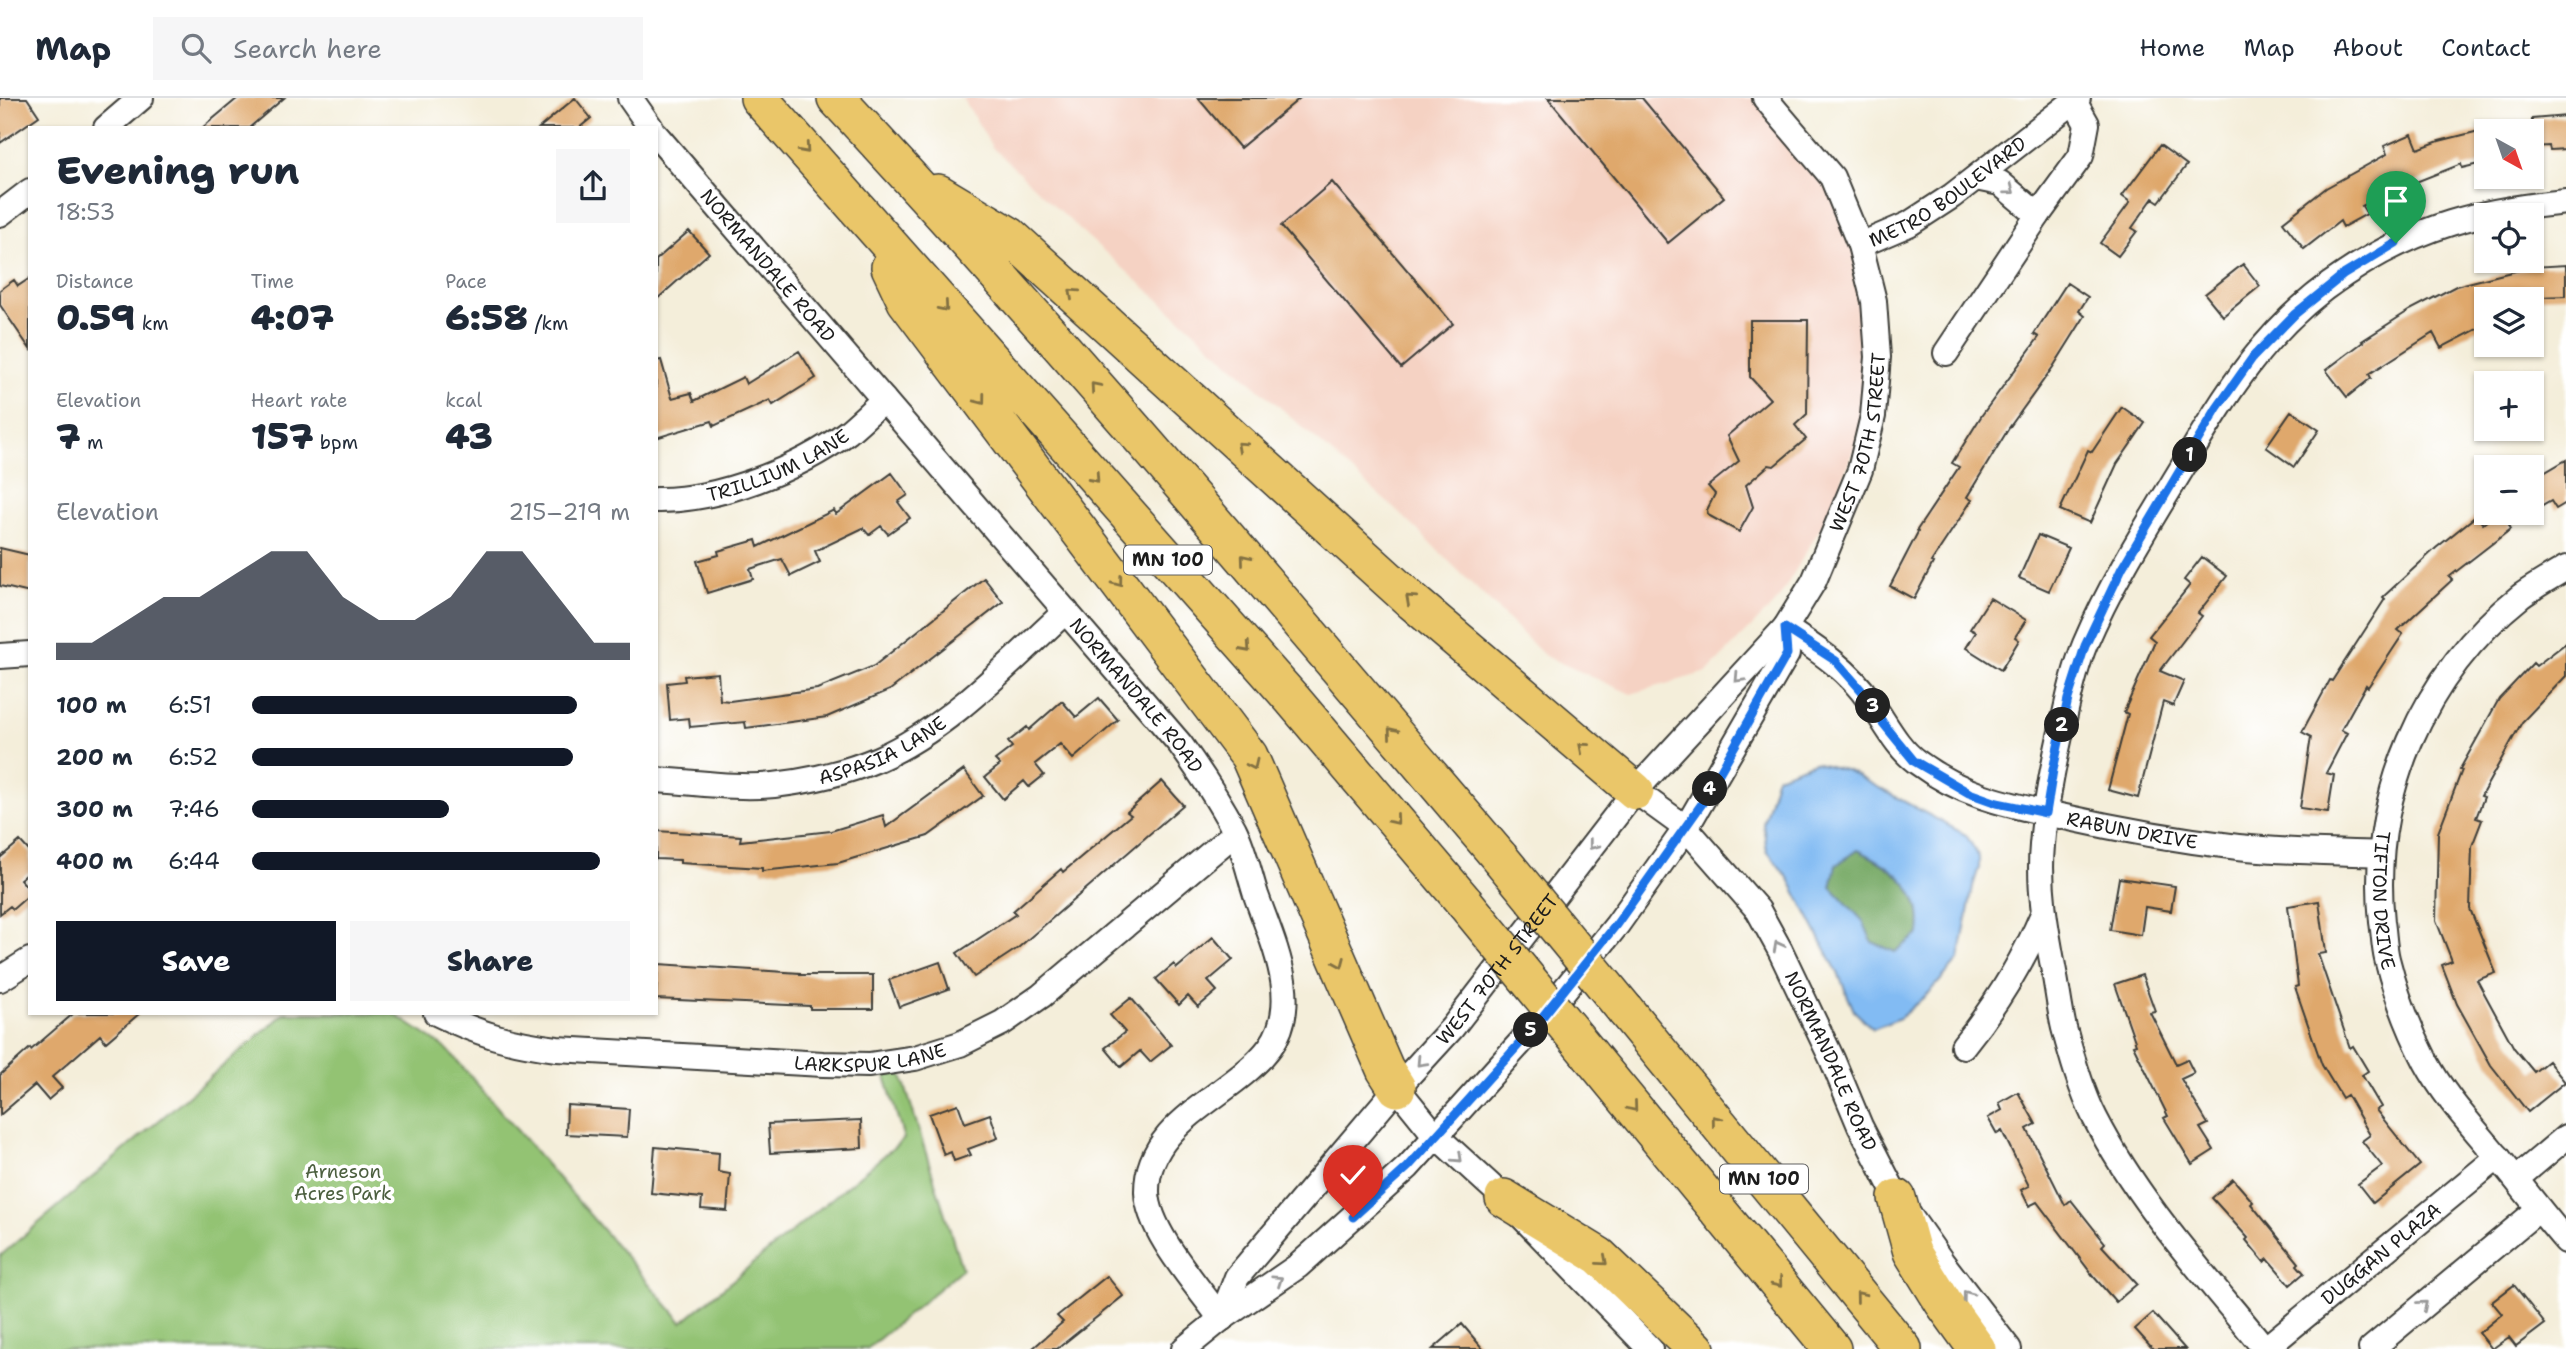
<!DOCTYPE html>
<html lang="en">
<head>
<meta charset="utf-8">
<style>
  body { margin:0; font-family:"Shantell Sans",sans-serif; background:#f6f6f7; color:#1f2937; height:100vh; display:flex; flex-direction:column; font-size:26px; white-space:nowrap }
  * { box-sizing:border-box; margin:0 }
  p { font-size:23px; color:#747a83 }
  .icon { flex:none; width:38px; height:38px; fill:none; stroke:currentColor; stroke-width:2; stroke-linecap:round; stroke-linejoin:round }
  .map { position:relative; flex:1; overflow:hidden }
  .side { position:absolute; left:28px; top:28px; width:630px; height:889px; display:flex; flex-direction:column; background:#fff; border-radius:0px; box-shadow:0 2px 5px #0004 }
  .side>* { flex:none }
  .needle { width:46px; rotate:140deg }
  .tools { position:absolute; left:2474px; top:21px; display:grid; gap:14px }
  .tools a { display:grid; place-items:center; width:70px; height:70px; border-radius:0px; background:#fff; box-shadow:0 2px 5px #0004; font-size:35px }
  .pin { position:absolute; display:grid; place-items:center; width:60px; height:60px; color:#fff; margin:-72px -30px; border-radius:50% 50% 50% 0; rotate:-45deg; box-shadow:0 0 7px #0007 }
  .pin .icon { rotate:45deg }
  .km { position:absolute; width:35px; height:35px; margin:-18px; border-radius:50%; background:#222; color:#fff; font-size:19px; line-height:35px; text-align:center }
  .round { display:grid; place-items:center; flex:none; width:74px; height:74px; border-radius:0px; background:#f6f6f7 }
  .head { display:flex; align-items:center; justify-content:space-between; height:119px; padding:0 28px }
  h1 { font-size:38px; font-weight:800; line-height:52px }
  .stats { display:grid; grid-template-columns:repeat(3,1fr); gap:10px; height:119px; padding:7px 28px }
  .stats div { display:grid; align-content:center }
  .stats b { font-size:35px; font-weight:800 }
  .stats small { font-size:19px; font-weight:400 }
  .stats p { font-size:19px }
  .chart { height:196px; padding:14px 28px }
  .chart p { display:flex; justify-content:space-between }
  .chart svg { width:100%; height:126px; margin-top:7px; fill:#111827; opacity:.7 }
  .primary-button { display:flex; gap:14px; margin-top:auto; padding:14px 28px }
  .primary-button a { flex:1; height:80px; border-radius:0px; background:#111827; color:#fff; font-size:28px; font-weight:800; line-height:80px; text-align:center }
  .primary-button a+a { background:#f6f6f7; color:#1f2937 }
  ul { padding:0 28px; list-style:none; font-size:23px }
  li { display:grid; grid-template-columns:112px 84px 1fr; align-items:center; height:52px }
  li i { height:18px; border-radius:9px; background:#111827 }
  header { display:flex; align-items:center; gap:42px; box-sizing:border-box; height:98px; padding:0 35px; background:#fff; border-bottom:2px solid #e0e1e3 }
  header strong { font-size:33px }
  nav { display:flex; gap:38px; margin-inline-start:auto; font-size:24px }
  .search { width:490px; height:63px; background:#f6f6f7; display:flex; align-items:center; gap:18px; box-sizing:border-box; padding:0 24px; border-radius:0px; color:#747a83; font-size:26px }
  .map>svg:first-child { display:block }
</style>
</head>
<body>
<header>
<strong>Map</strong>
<div class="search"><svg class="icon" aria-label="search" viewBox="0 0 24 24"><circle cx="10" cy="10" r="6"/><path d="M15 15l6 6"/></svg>Search here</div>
<nav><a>Home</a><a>Map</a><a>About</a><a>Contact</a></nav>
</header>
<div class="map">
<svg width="2566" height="1251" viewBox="0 0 2566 1251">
  <rect width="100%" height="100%" fill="#fff"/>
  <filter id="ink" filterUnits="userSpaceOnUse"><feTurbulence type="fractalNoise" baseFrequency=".0143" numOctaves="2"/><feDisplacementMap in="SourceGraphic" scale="14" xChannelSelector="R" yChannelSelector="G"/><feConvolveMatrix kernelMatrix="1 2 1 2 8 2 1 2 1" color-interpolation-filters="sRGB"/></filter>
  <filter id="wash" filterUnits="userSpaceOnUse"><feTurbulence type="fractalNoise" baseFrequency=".00686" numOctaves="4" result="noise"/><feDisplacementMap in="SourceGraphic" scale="28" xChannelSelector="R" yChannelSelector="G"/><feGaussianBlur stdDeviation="1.57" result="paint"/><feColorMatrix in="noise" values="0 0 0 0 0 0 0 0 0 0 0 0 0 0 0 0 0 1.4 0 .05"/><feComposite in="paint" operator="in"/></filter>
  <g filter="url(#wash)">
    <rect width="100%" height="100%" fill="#f4eeda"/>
    <!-- built -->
    <path fill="#f5d2c3" d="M963,0H1764L1853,119L1875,202L1867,314L1832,410L1778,502L1707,574L1631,596L1545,558L1405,420L1080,132L992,49Z"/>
    <!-- green -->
    <path fill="#93c373" stroke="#587048" stroke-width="2" d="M285,915H393L448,952L682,1224L904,1041L885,978L901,975L962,1171L867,1251H0V1158Z"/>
    <!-- forest -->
    <path fill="#76a965" stroke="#496240" stroke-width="2" d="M1858,752C1894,770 1925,791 1919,836L1895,854L1872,844L1863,823L1831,789L1836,767Z"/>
    <!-- water -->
    <path fill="#82bbf3" stroke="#4f6c88" stroke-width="2" fill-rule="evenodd" d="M1814,664L1848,673L1966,737L1979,759V769L1973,788L1959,861L1932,892L1900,920L1873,931L1854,913L1838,875L1789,781L1767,753L1763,726L1777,678ZM1858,752C1894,769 1926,792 1919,836L1895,854L1872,844L1863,823L1831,789L1836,767Z"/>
    <g id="blocks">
      <!-- building -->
      <path fill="#dfa86c" d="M0,0H27L39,18L0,45Z
        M238,0H284L249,30H202Z
        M575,0L591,20L579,30H539Z
        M1198,0H1300L1240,50Z
        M1548,0H1642L1724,99L1668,145Z
        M2566,18V51L2550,52L2549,48L2532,49V21Z
        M2487,31V64L2462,70L2461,66L2401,90L2400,88L2362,108L2367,116L2343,129L2340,123L2304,151L2283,124L2326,90L2387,56L2384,48L2412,36L2418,51L2439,43Z
        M2160,47L2187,67L2159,104L2153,100L2132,130L2137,133L2118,158L2100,145L2130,104L2122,98Z
        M1332,84L1453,226L1401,270L1281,128Z
        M689,133L709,155L656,202V162Z
        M2243,166L2260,188L2223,218L2205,196Z
        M2566,167V198L2487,201V226L2441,250L2433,235L2369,276L2371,280L2347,299L2326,272L2363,244L2362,243L2410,212L2456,188L2531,169Z
        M30,180V251L0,207V192L14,182L18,188Z
        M2067,185L2088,199L2079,213L2085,218L2053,269L2009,330L1967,399L1972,402L1931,464L1933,465L1914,501L1890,488L1918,434L1917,432L1959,369L1952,365L1982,317L2039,239L2034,236Z
        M1750,222H1808L1807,316L1795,327L1806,341L1774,368L1769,367L1746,387L1753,409L1739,434L1708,417L1707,412L1715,396L1708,388L1739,363L1727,338L1770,301L1750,279Z
        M799,253L816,280L773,307L770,302L714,328L712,323L656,340V263L661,262L672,300L691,295L694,303L743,279L746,286Z
        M2122,309L2145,325L2117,366L2090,425L2060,412L2088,352L2092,354Z
        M2291,313L2319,332L2294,369L2266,349Z
        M2566,362V405L2556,411L2551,403L2532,414V382Z
        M892,375L908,397L898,404L910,420L888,436L881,428L869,437L863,430L815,453L820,464L791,478L782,461L750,471L753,481L707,495L697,463L719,457L718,453L756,442L758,449L834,412L836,416Z
        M2497,415H2531L2509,427L2511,431L2449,479L2452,482L2398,532L2403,536L2368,589L2366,587L2341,632L2347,635L2326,675L2334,677L2328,714L2300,710L2311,639L2302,634L2330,582L2332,583L2385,501L2383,499L2436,450L2476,418L2483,426Z
        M2038,437L2069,450L2049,493L2019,480Z
        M0,450L30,457V495L0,488Z
        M2202,459L2227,478L2198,515L2202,518L2160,573L2184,583L2173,608L2163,604L2138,700L2108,692L2128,616L2124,614L2155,543L2149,538L2190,487L2184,482Z
        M984,480L1003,504L890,592L827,619L746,630L745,624L690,629L689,620L670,622L667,585L685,583L684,578L718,575L720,602L730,603L817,591L874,568Z
        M1990,500L2026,522L2015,539L2019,542L2001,572L1966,550L1976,534L1970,531Z
        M2566,545V578L2522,624L2481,698L2484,699L2476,720L2482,722L2472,748L2470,811L2496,875L2477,882L2514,950L2534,974L2548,963L2565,984L2528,1014L2491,967L2457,906L2442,867L2452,863L2436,822L2438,735L2462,672L2460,671L2499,601L2533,565L2536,568Z
        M1099,600L1118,622L1073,661L1060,646L1035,666L1044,677L1029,689L1024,683L1003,701L985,679L1000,667L995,662L1012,649L1008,644L1027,629L1029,632L1062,603L1076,619Z
        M964,672L983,698L928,738L838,765L762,773V770L680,765V762L656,761V733L741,738L740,743L831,733L883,717L886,729Z
        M1162,683L1183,707L1018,850L974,879L957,855L1016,816L1013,813L1061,771L1063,774L1131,717L1127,714Z
        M20,743L30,754V773L20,781L30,792V796L13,811L10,808L0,816V760Z
        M2119,780L2175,788L2171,813L2145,809L2141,837L2110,832Z
        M2319,803L2326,855L2318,856L2350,950L2353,948L2368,973L2362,977L2381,1009L2376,1012L2420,1067L2373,1105L2358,1086L2382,1068L2362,1043L2370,1037L2347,997L2342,1000L2322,967L2295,889L2298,888L2288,808Z
        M1213,839L1233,862L1208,883L1217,893L1198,909L1188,898L1179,907L1156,881L1174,866L1177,870Z
        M940,864L949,891L899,909L889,882Z
        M658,866L800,875V877H873V911H810V908L656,901Z
        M2142,877L2155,913L2150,914L2176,966L2187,961L2194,975L2181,981L2208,1026L2200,1030L2214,1052L2192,1066L2164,1020L2168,1018L2133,947L2136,946L2115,886Z
        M1131,900L1171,947L1150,964L1140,953L1121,969L1105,950L1125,934L1110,917Z
        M74,915H140L106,944L100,937L52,979L62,990L48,1002L35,987L0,1017V977L30,950L31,952Z
        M2018,994L2036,1026L2027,1031L2065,1107L2071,1102L2105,1145L2102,1148L2137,1186L2116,1204L2094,1179L2037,1104L2029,1108L2021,1092L2029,1088L2002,1033L1997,1036L1988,1020L2002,1012L1999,1005Z
        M958,1006L965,1025L990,1016L998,1040L968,1051L971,1057L954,1063L951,1054L944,1057L929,1016Z
        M567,1007L629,1011L627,1039L566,1036Z
        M861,1022L862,1050L770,1055L768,1026Z
        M655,1049L719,1055L718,1074L730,1076L727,1113L701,1111L702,1100L651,1095Z
        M2233,1081L2253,1104L2251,1106L2299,1165L2297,1167L2304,1175L2290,1187L2268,1161L2264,1164L2246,1142L2248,1140L2212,1100Z
        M1107,1178L1123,1198L1057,1251H1032L1063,1224L1057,1218Z
        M2514,1187L2545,1226L2516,1248L2509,1239L2492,1251L2479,1235L2502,1216L2492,1204Z
        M2153,1215L2185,1251H2153L2135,1231Z
        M1462,1226L1483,1251H1433Z"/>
    </g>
  </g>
  <g filter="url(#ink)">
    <use href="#blocks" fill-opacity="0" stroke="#3c3c38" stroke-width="2"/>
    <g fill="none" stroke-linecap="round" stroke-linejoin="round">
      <!-- minor casing -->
      <g stroke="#3c3c38" stroke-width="28">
        <g id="minor">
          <path d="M630,0L651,30"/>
          <path d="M106,30L141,0"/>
          <path id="s1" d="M656,37L1180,646C1200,674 1218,701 1234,731C1244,751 1249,775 1256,797C1272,843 1303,904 1270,949C1233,999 1146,1022 1147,1094C1148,1134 1198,1188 1221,1221"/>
          <path d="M1976,80L2000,85L2038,117"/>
          <path d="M0,116L30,93"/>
          <path id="s2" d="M1860,147L1909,126L1952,98L2078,0"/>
          <path d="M1946,255L2038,117L2081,58L2087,26L2074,3"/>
          <path id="s3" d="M656,402C718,403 799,371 848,334C860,324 872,312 884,302"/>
          <path id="s4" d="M2566,470C2551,479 2535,488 2521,498C2423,576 2369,699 2382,824C2384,836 2384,849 2387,861C2396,897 2409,931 2426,964C2444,998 2472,1028 2496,1057C2520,1086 2542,1115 2566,1143"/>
          <path id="s5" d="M1785,530C1816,551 1847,570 1869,602C1884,622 1896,649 1917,664C1964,699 2010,707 2065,719C2122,732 2179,742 2238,749C2285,754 2333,754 2381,756"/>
          <path d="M0,558L30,556"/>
          <path id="s6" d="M656,682C694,684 736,691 774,687C809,683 845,675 878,661C948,631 1010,564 1066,513"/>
          <path id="s7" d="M1635,693L1686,730L1758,812L1780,852L1832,961L1860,1028L1897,1100L1942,1164L2009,1251"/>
          <path d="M0,881L30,862"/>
          <path id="s8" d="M436,915C479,936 510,945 557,951L823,966L869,967L915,960L960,946L1002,925L1041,898L1235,735"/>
          <path d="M1963,948C1997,906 2022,866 2043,816"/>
          <path d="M1397,990L1435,1037L1504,1100L1650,1251"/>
          <path d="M2516,1081L2566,1039"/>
          <path id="s9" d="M1221,1221L1237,1179L1397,990L1452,930L1635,693L1785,530L1814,483L1860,372L1873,318L1878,259L1874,203L1860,147L1832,79L1765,0"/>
          <path d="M1184,1251L1221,1221L1298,1168L1408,1069L1531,933L1617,827L1686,730L1787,556L1785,530"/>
          <path d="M2265,1251C2205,1177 2139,1106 2095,1020C2081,992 2072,960 2064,930C2060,913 2058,896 2055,879C2047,836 2038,792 2042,747C2045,711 2052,674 2060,638C2067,608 2073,575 2085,546C2111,485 2147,428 2181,372C2226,295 2268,226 2345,176C2417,128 2481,112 2566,104"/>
          <path id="s10" d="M2265,1251L2498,1059"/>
          <path d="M2371,1251L2539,1111"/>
        </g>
      </g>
      <!-- highway casing -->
      <g stroke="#3c3c38" stroke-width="40">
        <path id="highway" d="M759,0L1293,602L1465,805
          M836,0C1066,246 1282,504 1500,760
          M938,95L1010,138L1413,504L1635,693
          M890,169L906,203L1249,658L1385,971L1397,990
          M1625,912L1903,1251
          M1590,957L1832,1251
          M1504,1100L1599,1158L1696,1251
          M1897,1100L1912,1154L1943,1204L1977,1251"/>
      </g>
      <!-- minor -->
      <use href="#minor" stroke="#fff" stroke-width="24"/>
      <!-- highway -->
      <use href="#highway" stroke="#eac669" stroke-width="37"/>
      <!-- highway-bridge casing -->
      <g stroke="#3c3c38" stroke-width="40" stroke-linecap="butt">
        <path id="highway-bridge" d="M1500,760L1625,912
          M1465,805L1590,957"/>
      </g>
      <!-- highway-bridge -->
      <use href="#highway-bridge" stroke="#eac669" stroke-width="37"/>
    </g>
    <!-- one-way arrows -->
    <defs><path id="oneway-chevron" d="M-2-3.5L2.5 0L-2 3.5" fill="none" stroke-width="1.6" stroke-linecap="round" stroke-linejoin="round" transform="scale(1.75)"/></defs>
    <g stroke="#837142">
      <use href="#oneway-chevron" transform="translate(805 51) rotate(48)"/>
      <use href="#oneway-chevron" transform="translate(1073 195) rotate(-138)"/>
      <use href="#oneway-chevron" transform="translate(944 209) rotate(49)"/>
      <use href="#oneway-chevron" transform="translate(1095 289) rotate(-131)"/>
      <use href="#oneway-chevron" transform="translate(981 302) rotate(53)"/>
      <use href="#oneway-chevron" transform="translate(1241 348) rotate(-138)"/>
      <use href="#oneway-chevron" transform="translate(1095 380) rotate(48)"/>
      <use href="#oneway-chevron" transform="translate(1245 461) rotate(-130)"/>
      <use href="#oneway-chevron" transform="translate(1118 484) rotate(53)"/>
      <use href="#oneway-chevron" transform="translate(1410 501) rotate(-138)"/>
      <use href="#oneway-chevron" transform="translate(1246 550) rotate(48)"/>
      <use href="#oneway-chevron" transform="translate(1392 634) rotate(-130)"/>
      <use href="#oneway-chevron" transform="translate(1583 649) rotate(-139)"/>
      <use href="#oneway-chevron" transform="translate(1253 667) rotate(65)"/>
      <use href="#oneway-chevron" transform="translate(1395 722) rotate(50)"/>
      <use href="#oneway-chevron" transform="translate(1340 865) rotate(67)"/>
      <use href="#oneway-chevron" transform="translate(1633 1009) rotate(50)"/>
      <use href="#oneway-chevron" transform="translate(1716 1022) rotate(-129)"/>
      <use href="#oneway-chevron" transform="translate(1603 1163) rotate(41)"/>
      <use href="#oneway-chevron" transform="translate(1778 1185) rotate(51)"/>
      <use href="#oneway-chevron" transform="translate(1860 1198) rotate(-129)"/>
    </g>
    <g stroke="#999">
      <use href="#oneway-chevron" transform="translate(2010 92) rotate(37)"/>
      <use href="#oneway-chevron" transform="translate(1739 580) rotate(133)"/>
      <use href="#oneway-chevron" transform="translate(1593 747) rotate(128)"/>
      <use href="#oneway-chevron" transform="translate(1778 848) rotate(-118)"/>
      <use href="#oneway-chevron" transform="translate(1421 964) rotate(133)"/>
      <use href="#oneway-chevron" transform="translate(1458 1060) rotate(43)"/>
      <use href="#oneway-chevron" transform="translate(1278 1182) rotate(-34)"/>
      <use href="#oneway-chevron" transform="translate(1967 1197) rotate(-127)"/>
      <use href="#oneway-chevron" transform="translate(2423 1207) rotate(-40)"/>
    </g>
  </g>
  <g fill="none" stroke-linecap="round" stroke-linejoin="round" filter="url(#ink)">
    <!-- route casing -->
    <g stroke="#fff" stroke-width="14">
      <path id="route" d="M1353,1119L1408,1069L1531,933L1616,827L1701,707L1787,556L1785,530L1836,563L1869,601L1883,625L1914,663L1969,695L1997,705L2046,715L2053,672L2068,601L2085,548L2122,470L2217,310L2253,259L2295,216L2343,177L2396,145"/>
    </g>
    <!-- route -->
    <use href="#route" stroke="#1a73e8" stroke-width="9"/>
  </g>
  <g text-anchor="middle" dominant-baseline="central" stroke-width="7" stroke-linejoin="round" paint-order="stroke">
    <!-- shield labels -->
    <g fill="#fff" stroke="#606060" stroke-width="2">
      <rect x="1124" y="447.5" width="88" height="29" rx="5"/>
      <rect x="1720" y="1066.5" width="88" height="29" rx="5"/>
    </g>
    <g font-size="18" font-weight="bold" fill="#1c1c1c">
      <text x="1168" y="462">MN 100</text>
      <text x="1764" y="1081">MN 100</text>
    </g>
    <!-- street labels -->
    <g font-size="19" fill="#1c1c1c" stroke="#fff">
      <text stroke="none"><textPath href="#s2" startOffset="103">METRO BOULEVARD</textPath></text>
      <text stroke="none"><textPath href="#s1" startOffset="172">NORMANDALE ROAD</textPath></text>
      <text stroke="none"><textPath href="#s9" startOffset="1097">WEST 70TH STREET</textPath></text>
      <text stroke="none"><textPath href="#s3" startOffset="128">TRILLIUM LANE</textPath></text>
      <text stroke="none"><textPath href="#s1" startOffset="738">NORMANDALE ROAD</textPath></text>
      <text stroke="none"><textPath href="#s6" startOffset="233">ASPASIA LANE</textPath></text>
      <text stroke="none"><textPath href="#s5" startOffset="418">RABUN DRIVE</textPath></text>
      <text stroke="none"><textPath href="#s4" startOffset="401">TIFTON DRIVE</textPath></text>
      <text stroke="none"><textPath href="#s9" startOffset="448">WEST 70TH STREET</textPath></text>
      <text stroke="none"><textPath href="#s8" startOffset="441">LARKSPUR LANE</textPath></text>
      <text stroke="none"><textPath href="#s7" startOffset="340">NORMANDALE ROAD</textPath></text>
      <text stroke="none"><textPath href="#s10" startOffset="150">DUGGAN PLAZA</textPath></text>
    </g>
    <!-- park labels -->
    <g font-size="19" fill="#4c5f3f" stroke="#fff">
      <text x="343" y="1073">Arneson<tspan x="343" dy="22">Acres Park</tspan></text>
    </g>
  </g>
</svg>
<div class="tools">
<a><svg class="needle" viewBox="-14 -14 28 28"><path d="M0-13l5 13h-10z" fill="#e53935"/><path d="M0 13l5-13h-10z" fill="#747a83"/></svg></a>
<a><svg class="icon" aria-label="locate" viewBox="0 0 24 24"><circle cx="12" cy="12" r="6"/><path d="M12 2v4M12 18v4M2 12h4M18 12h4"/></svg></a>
<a><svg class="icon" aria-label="layers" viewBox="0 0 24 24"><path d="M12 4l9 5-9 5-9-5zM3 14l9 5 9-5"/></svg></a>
<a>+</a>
<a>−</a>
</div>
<div class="pin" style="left:2396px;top:145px;background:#1e9e55"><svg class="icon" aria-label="arrive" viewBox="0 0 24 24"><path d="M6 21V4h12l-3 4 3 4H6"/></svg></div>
<div class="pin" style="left:1353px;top:1119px;background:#d93025"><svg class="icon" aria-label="check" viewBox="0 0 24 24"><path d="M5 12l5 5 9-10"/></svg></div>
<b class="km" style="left:2190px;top:357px">1</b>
<b class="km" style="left:2062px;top:627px">2</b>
<b class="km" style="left:1873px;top:608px">3</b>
<b class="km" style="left:1710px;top:691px">4</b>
<b class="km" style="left:1531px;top:932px">5</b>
<section class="side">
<div class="head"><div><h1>Evening run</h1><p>18:53</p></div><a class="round"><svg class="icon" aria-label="share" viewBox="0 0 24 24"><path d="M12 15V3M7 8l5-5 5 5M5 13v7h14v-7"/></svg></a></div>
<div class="stats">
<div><p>Distance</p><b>0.59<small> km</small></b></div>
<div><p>Time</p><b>4:07</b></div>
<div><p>Pace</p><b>6:58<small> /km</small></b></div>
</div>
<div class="stats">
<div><p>Elevation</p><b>7<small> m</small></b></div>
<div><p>Heart rate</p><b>157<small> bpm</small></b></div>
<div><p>kcal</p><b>43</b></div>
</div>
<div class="chart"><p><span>Elevation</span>215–219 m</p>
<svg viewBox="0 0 160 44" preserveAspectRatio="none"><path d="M0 44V38L10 38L20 30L30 22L40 22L50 14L60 6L70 6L80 22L90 30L100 30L110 22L120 6L130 6L140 22L150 38L160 38V44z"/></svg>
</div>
<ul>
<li><b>100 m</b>6:51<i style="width:86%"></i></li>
<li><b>200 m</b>6:52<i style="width:85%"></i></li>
<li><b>300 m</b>7:46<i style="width:52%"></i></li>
<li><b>400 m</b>6:44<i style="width:92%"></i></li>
</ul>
<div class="primary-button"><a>Save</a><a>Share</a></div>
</section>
</div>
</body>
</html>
